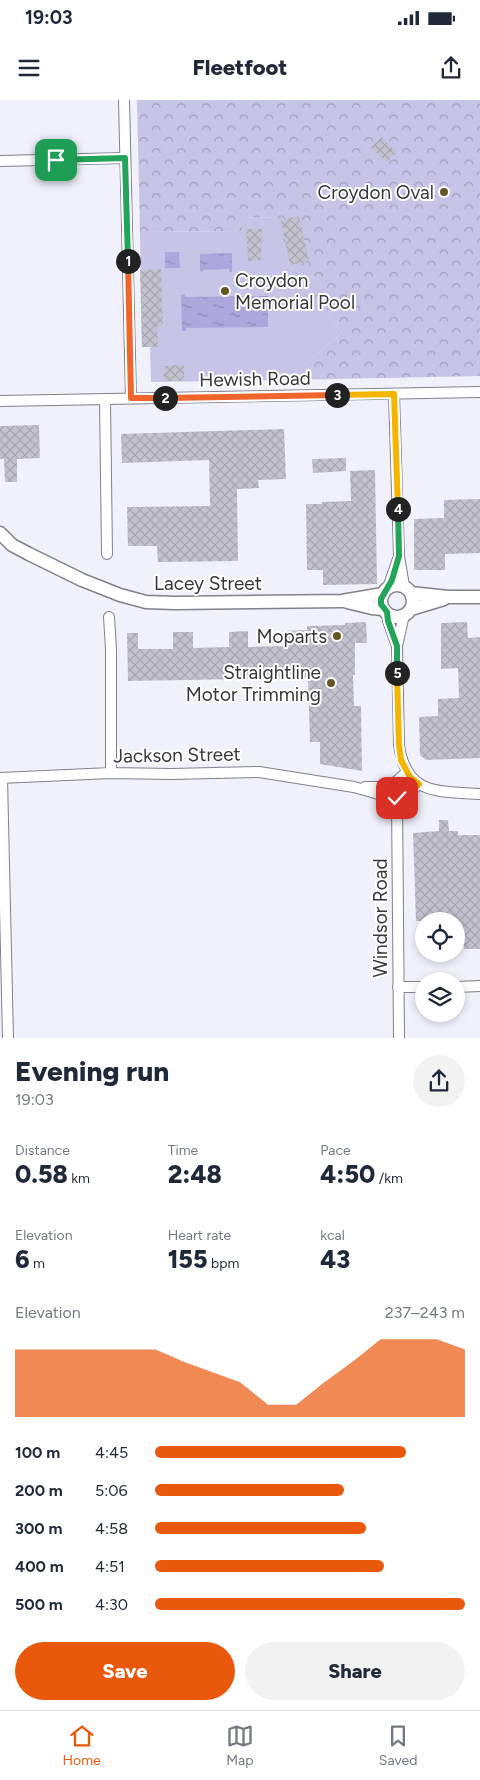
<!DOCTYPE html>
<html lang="en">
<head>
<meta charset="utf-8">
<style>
  body { margin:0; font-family:Figtree,sans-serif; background:#f2f2f3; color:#1f2937; height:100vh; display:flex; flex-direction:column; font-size:19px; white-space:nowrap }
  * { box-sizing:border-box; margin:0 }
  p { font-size:16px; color:#747a83 }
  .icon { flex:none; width:28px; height:28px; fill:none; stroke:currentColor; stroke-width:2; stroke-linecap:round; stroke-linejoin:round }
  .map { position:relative; height:938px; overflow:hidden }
  .panel { display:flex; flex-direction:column; background:#fff; flex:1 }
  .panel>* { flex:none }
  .buttons { position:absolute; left:415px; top:812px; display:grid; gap:10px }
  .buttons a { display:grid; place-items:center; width:50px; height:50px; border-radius:50%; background:#fff; box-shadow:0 2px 8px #0003; font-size:25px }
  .pin { position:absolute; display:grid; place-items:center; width:42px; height:42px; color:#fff; margin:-21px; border-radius:10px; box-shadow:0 2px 8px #0006 }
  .km { position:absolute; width:25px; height:25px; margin:-12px; border-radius:50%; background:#222; color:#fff; font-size:14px; line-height:25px; text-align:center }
  .round { display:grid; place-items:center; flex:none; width:52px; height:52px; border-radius:26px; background:#f2f2f3 }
  .summary { display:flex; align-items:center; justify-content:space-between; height:85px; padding:0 15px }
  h1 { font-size:28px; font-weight:800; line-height:38px }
  .metrics { display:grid; grid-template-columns:repeat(3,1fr); gap:8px; height:85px; padding:5px 15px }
  .metrics div { display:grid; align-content:center }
  .metrics b { font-size:25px; font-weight:800 }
  .metrics small { font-size:14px; font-weight:400 }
  .metrics p { font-size:14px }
  .chart { height:140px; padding:10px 15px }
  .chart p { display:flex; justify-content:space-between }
  .chart svg { width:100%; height:90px; margin-top:5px; fill:#ea580c; opacity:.7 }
  .action { display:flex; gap:10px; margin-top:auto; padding:10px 15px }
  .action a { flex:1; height:58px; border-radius:30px; background:#ea580c; color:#fff; font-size:20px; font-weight:800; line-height:58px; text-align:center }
  .action a+a { background:#f2f2f3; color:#1f2937 }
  ul { padding:0 15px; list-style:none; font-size:16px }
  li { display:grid; grid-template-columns:80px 60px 1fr; align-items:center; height:38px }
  li i { height:12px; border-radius:6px; background:#ea580c }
  .status { display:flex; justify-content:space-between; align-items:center; height:35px; padding:0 25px; background:#fff; direction:ltr }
  .status svg { height:14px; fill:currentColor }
  header { display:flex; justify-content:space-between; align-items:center; height:65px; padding:0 15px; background:#fff; font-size:22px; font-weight:800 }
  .menu { display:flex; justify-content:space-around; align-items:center; height:70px; border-top:1px solid #e0e1e3; background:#fff; font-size:14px; color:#747a83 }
  .menu a { display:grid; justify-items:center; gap:2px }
  .menu .active { color:#ea580c }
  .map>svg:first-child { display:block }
</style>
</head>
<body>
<div class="status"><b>19:03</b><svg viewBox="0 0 49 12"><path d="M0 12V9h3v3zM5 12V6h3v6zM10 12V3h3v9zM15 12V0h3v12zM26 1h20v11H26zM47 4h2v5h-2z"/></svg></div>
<header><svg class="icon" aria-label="menu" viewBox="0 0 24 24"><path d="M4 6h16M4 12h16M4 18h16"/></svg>Fleetfoot<svg class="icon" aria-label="share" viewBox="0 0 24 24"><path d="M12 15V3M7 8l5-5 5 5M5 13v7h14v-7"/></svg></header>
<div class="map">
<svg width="480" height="938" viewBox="0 0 480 938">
  <defs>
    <pattern id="park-crowns" width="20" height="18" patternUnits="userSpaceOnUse" patternTransform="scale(1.25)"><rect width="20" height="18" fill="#c6c4e7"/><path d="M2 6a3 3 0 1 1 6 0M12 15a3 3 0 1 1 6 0" fill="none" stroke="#a2a0bc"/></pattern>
    <pattern id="water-ripples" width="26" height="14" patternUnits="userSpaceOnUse" patternTransform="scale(1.25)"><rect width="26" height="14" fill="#aca8de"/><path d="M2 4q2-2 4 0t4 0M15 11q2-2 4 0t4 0" fill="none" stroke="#8d8ab5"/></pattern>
    <pattern id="building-cross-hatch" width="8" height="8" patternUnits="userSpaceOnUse" patternTransform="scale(1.25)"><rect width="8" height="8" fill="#c3c2ce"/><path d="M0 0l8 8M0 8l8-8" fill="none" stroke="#a8a7b2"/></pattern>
  </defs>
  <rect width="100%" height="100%" fill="#f1f1fc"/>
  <!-- grass -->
  <path fill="#c6c4e7" d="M279,117L289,165L342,233L286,280L151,282L150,247H142L140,132L242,131V118Z"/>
  <!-- park -->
  <path fill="url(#park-crowns)" d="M137,0H480V276L286,280L342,233L289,165L278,117L242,118V131L140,132Z"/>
  <!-- water -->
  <path fill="url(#water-ripples)" d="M165,152H179L180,168H165Z
    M232,153V172H229V169L203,170V172L200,171V154Z
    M185,194V197L268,196V227L186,228V231H182L181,195Z"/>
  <!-- building -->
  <path fill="url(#building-cross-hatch)" d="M381,37L397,52L387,62L371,48Z
    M299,116L309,161L290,165L281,120Z
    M246,129H262L261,160L248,161Z
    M161,169L163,226H157L158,247H142L140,170Z
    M184,265V281H164V266Z
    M39,325L40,358L17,359V382H5L4,359H0V326Z
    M284,329L286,379L258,380L259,388L237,389L238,461L158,462L157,446H128L127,407L210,406L209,360L122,363L121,334Z
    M346,358V371L313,373L312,359Z
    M375,370L377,484L323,485V470H307L306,404H322V402L351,401L350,371Z
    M480,399V453L445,454V470H414V419L444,418V400Z
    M366,522L367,543H355V575H353L354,606H361L362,671L320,664V642H310L308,578L128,581L127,533H138V549H173V532H193V548L229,547V532L248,531V547L284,546L283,531L307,530V526L345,525V523Z
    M467,522L468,538L480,537V658L426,660L420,655L419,617L438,616V599L459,598L458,568L441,569V523Z
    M439,720H448L449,731H458V735H480V849H464V846H456V821H416L413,733L439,731Z"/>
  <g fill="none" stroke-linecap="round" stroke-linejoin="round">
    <!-- minor casing -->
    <g stroke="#81818b" stroke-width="12">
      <path id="minor" d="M124,0L131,298
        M0,61L125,58
        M394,294L399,456L404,486
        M105,299L107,454
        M0,301L480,292
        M388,488L398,459
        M387,513L388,521L397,546
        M404,515L397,546L399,645C406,696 439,691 480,694
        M109,517L111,549V673
        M0,678L111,673L172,674L259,672L354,687L389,697L397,698L405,696L419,684
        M2,678L8,938
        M365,687H390L407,672
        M397,698L399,938
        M398,887H424
        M456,887L480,886"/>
    </g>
    <!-- tertiary casing -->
    <g stroke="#81818b" stroke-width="15">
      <path id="tertiary" d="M0,433L12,445L29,454L82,480L120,495L146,502L175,503L342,501L383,494
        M381 501a16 16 0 1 1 32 0a16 16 0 1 1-32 0Z
        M411,493L448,497H480
        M347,502L372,508L383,509
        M411,509L444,499"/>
    </g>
    <!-- minor -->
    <use href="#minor" stroke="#fff" stroke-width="10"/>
    <!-- tertiary -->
    <use href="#tertiary" stroke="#fff" stroke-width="12"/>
  </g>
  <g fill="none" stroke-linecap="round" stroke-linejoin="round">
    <!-- split-1 casing -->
    <g stroke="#fff" stroke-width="10">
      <path id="split-1" d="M56,60L125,58L128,161"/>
    </g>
    <!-- split-2 casing -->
    <g stroke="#fff" stroke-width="10">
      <path id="split-2" d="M128,161L131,298H165"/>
    </g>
    <!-- split-3 casing -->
    <g stroke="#fff" stroke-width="10">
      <path id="split-3" d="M165,298L337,295"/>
    </g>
    <!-- split-4 casing -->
    <g stroke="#fff" stroke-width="10">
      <path id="split-4" d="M337,295L394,294L398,409"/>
    </g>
    <!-- split-5 casing -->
    <g stroke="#fff" stroke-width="10">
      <path id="split-5" d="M397,573V546L388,521L387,512L381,504V499L392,480L399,456L398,409"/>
    </g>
    <!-- split-6 casing -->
    <g stroke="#fff" stroke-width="10">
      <path id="split-6" d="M397,698L405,696L419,684L410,677L401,660L399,645L397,573"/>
    </g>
    <!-- split-1 -->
    <use href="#split-1" stroke="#22a559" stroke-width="6"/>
    <!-- split-2 -->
    <use href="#split-2" stroke="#f0652b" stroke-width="6"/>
    <!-- split-3 -->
    <use href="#split-3" stroke="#f0652b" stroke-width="6"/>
    <!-- split-4 -->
    <use href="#split-4" stroke="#f5b400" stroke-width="6"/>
    <!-- split-5 -->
    <use href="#split-5" stroke="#22a559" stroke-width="6"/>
    <!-- split-6 -->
    <use href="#split-6" stroke="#f5b400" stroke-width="6"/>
  </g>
  <!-- markers -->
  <g fill="#655522" stroke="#fff" stroke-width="2">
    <circle cx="444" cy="92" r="5"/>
    <circle cx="225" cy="191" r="5"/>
    <circle cx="337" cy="536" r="5"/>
    <circle cx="331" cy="583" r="5"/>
  </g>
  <g text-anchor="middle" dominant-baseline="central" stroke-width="4" stroke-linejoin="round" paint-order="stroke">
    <!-- poi labels -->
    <g font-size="19" fill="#37373b" stroke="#fff" text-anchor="end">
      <text x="434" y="92">Croydon Oval</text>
      <text x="235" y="180" text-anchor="start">Croydon<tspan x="235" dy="22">Memorial Pool</tspan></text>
      <text x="327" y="536">Moparts</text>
      <text x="321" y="572">Straightline<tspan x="321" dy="22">Motor Trimming</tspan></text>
    </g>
    <!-- street labels -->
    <g font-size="19" fill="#37373b" stroke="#fff">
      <text transform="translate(255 279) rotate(-1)">Hewish Road</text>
      <text x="208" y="483">Lacey Street</text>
      <text transform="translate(177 655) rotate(-1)">Jackson Street</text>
      <text transform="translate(380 818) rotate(-90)">Windsor Road</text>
    </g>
  </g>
</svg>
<div class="buttons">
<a><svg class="icon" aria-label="locate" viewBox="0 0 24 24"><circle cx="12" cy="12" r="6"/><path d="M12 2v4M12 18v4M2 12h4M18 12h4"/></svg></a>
<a><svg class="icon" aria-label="layers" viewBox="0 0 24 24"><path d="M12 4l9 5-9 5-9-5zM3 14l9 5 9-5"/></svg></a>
</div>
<div class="pin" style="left:56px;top:60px;background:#1e9e55"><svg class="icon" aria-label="arrive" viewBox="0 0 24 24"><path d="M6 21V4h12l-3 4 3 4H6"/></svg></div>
<div class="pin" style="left:397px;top:698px;background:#d93025"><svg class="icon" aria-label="check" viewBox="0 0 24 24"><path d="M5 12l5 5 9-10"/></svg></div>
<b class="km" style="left:128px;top:161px">1</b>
<b class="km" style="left:165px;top:298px">2</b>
<b class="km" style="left:337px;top:295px">3</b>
<b class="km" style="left:398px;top:409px">4</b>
<b class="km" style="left:397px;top:573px">5</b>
</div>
<section class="panel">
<div class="summary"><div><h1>Evening run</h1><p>19:03</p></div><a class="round"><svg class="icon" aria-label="share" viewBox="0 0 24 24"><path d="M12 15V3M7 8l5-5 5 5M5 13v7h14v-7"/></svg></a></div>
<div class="metrics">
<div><p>Distance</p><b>0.58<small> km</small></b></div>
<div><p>Time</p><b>2:48</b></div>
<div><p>Pace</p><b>4:50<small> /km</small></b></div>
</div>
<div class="metrics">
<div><p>Elevation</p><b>6<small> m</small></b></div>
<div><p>Heart rate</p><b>155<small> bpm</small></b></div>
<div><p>kcal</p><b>43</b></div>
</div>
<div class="chart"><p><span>Elevation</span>237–243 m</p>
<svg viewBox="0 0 160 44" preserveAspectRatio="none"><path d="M0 44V11L10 11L20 11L30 11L40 11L50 11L60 17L70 22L80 27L90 38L100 38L110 27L120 17L130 6L140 6L150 6L160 11V44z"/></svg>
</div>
<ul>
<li><b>100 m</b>4:45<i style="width:81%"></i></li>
<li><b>200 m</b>5:06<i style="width:61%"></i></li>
<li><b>300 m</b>4:58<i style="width:68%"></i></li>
<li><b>400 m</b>4:51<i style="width:74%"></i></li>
<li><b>500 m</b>4:30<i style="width:100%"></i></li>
</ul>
<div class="action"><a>Save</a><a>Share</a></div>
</section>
<nav class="menu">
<a class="active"><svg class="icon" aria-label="home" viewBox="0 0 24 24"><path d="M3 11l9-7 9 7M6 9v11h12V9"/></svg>Home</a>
<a><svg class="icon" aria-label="map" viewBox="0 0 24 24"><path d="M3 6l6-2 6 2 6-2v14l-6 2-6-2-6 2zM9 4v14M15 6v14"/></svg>Map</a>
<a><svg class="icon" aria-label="saved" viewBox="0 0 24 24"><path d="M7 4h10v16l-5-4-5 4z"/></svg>Saved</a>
</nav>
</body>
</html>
